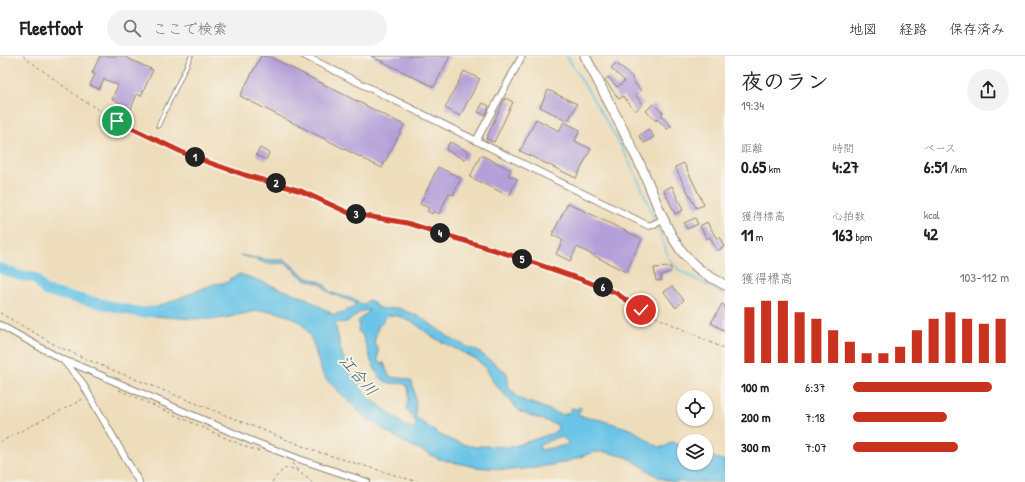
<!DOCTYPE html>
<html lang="ja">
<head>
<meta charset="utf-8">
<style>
  body { margin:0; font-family:"Patrick Hand","Klee One",sans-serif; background:#f2f2f2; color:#202124; height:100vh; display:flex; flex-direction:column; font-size:15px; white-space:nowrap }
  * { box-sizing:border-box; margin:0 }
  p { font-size:13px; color:#757577 }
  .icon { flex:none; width:22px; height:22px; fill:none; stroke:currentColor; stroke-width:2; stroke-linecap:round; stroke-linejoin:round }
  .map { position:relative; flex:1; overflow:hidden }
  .panel { display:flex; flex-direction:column; background:#fff; width:300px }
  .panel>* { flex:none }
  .tools { position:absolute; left:677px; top:334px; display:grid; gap:8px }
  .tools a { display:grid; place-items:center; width:36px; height:36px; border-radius:50%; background:#fff; box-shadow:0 1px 3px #0004; font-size:20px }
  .pin { position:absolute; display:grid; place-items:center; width:34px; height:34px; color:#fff; margin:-17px; border:2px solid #fff; border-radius:50%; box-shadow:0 1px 4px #0007 }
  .km { position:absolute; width:20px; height:20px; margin:-10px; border-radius:50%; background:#222; color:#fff; font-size:11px; line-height:20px; text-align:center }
  .round { display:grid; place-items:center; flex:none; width:42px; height:42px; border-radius:21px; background:#f2f2f2 }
  .overview { display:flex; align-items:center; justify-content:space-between; height:68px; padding:0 16px }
  h1 { font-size:22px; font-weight:700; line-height:30px }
  .figures { display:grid; grid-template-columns:repeat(3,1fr); gap:6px; height:68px; padding:4px 16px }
  .figures div { display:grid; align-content:center }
  .figures b { font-size:17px; font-weight:700 }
  .figures small { font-size:11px; font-weight:400 }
  .figures p { font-size:11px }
  .chart { height:112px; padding:8px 16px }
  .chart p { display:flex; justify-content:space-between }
  .chart svg { width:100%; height:72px; margin-top:4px; stroke:#c8321e; stroke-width:6 }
  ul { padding:0 16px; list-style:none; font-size:13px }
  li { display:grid; grid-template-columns:64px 48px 1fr; align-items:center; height:30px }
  li i { height:10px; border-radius:5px; background:#c8321e }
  header { display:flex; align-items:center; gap:24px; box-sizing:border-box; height:56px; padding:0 20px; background:#fff; border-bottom:1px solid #e0e0e0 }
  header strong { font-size:19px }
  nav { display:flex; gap:22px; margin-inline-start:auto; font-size:14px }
  .search { width:280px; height:36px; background:#f2f2f2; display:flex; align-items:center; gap:10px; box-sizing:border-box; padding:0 14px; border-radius:22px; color:#757577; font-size:15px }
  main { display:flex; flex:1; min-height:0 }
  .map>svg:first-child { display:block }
</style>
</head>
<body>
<header>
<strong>Fleetfoot</strong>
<div class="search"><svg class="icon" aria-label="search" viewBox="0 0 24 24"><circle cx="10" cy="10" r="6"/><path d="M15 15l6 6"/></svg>ここで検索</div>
<nav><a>地図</a><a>経路</a><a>保存済み</a></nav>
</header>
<main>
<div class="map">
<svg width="725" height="426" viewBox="0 0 725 426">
  <rect width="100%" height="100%" fill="#f7f3e8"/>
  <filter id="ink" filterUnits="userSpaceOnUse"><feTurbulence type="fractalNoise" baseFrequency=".025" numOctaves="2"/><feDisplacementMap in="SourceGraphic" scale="8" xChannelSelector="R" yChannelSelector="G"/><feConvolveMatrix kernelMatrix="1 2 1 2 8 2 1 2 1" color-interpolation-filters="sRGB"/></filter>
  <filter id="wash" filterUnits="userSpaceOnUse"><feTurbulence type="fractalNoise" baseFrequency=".012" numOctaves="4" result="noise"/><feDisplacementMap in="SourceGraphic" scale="16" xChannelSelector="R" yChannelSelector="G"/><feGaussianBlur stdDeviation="0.9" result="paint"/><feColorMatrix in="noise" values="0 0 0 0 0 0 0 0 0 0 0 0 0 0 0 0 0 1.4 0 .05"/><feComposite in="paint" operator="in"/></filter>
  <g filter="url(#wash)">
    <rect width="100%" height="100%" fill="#edb"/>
    <!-- water -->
    <path fill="#69c4e7" stroke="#4a7889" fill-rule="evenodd" d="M240,199L268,204H284L288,206L304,220L323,227L330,236L342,240L357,244L361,248H365L368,244L374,246L375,250L382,253L398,252L422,262L453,284L479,296L507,317L509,332L520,343L563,359L570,356L571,352L577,353L580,351L581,353L578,358L579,360L601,364L633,374L655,389L659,391H664L672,386L684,391V407H706V399L725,405V426H673L660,422L627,401L605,396H594L566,406L535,412L511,414L476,411L439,403L400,384L366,362L325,322C315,306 317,285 303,269C298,264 292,261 285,259C258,248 242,261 216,263C190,264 163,260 137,259L214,228L229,226L230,224L229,223L240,218L306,242L334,259L353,252L356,247L329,237L321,228L304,223L287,208L282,207L269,208ZM368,254L369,255L362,262L358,265L359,268L358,275L362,278C368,293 371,312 382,323C394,335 416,313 406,352L416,366L415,373L406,370L366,339L362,334L361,327C342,314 340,287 335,267L347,266L357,259L358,256ZM388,259L398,260L414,267L436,283L476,303L486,312L494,327L520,356L558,369C558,374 555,376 551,378L511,391L480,390L477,391C453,388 434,377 416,361L415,358L416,345L412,326C406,320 397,324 389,320L384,307H379L378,306V292L374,287L378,271ZM557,381C561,381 566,382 568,387L567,389L541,394L539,390L542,388Z"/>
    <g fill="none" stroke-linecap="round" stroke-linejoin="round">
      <!-- stream -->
      <path stroke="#69c4e7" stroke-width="1.5" d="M567,0C599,54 635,106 655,166
        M657,169L669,203L679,214L725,239"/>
      <!-- river -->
      <path stroke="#69c4e7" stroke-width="10" d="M0,212L20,220L35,222L45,235L142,257L155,255"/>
    </g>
    <g id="blocks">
      <!-- building -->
      <path fill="#b4a0d9" d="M100,0H123L153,14L141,40L137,38L130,55L120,50L121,47L112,43L118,29L104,23L99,33L90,29L95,18L92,17Z
        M261,0H268L404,69L382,112L240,40Z
        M371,0H450L434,31Z
        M616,7L633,22L632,23L641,35L635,39L643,48L635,55L623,40L619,43L605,24L608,21L617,31L625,25L611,12Z
        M464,15L480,23L460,60L445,52Z
        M548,34L577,48L568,65L540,51Z
        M505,42L513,46L494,86L486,83Z
        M483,47L489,50L485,59L478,56Z
        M653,48L663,57L661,59L671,70L667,73L657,63L656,65L646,55Z
        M536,63L559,75L564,66L580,74L575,85L591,93L576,122L520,95Z
        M648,73L654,81L644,87L639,80Z
        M450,86L469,96L465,104L446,94Z
        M260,92L269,97L266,104L256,99Z
        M481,99L511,114L508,119L517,123L509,140L470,121Z
        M684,107L704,149L696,152L675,111Z
        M438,111L461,122L453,139L449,137L439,158L434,155L432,158L427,155L429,152L420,148Z
        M672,130L683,154L675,158L664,134Z
        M568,147L642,183L626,216L577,191L570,205L556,198L563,184L552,179Z
        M695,162L698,168L687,173L684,167Z
        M707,166L717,183L720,181L724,191L717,195L710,181L707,183L700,170Z
        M671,211V216L661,219L662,224L656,225L654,212Z
        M672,230L684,244L676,252L664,236Z
        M722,248L725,250V275L711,267Z"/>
    </g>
  </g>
  <g filter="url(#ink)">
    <use href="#blocks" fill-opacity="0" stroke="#8c8473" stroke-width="1"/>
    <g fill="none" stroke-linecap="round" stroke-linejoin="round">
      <!-- lane casing -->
      <g stroke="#8c8473" stroke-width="5">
        <path id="lane" d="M158,70L191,0"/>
      </g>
      <!-- street casing -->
      <g stroke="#8c8473" stroke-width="8">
        <path id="street" d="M305,0L649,170L663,164
          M476,85L522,0
          M0,269L63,304L81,325L139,426
          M63,304L72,307L252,385L299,403L367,426"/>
      </g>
      <!-- secondary casing -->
      <g stroke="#8c8473" stroke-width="11">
        <path id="secondary" d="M585,0C602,33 620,67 636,100C657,140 665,189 704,217C710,221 718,225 725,229"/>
      </g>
      <!-- path -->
      <path stroke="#8c8473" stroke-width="1" stroke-dasharray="3 3" stroke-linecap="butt" d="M23,0L81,43L117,65L190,100L245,119L301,135L349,157L407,167L520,202L583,224L617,237L641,254L725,293
        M0,257L57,290L100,309L315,395L418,426
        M119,334L246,391L259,395
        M0,386L83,343
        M292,407L299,416
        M272,426C275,422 279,417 283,414C292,407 305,421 312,426"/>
      <!-- lane -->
      <use href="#lane" stroke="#fff" stroke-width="3"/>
      <!-- street -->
      <use href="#street" stroke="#fff" stroke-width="6"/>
      <!-- secondary -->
      <use href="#secondary" stroke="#fff" stroke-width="9"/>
    </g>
  </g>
  <g fill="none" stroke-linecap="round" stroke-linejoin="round" filter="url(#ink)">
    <!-- route casing -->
    <g stroke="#fff" stroke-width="8">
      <path id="route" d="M117,65L190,100L245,119L301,135L349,157L407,167L520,202L583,224L616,237L641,254"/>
    </g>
    <!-- route -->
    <use href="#route" stroke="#c8321e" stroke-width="5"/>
  </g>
  <g text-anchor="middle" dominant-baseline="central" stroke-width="4" stroke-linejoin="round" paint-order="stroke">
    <!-- water labels -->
    <g font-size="16" font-style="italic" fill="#3e5963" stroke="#f7f3e8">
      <text transform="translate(359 319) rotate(49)">江合川</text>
    </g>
  </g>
</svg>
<div class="tools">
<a><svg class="icon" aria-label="locate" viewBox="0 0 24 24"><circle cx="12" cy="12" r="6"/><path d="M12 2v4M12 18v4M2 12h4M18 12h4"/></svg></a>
<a><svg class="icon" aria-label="layers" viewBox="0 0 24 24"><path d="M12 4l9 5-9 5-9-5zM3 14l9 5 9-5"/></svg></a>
</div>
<div class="pin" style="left:117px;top:65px;background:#1e9e55"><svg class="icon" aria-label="arrive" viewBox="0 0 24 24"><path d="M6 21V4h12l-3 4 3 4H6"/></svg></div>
<div class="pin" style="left:641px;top:254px;background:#d93025"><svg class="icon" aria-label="check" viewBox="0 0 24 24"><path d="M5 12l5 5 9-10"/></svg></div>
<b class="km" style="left:195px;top:101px">1</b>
<b class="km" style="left:276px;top:127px">2</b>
<b class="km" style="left:356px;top:158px">3</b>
<b class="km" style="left:440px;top:177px">4</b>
<b class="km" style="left:522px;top:203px">5</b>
<b class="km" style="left:603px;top:231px">6</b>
</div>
<section class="panel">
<div class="overview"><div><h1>夜のラン</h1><p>19:34</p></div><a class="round"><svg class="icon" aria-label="share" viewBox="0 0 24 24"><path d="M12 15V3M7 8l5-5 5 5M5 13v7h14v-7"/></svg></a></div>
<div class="figures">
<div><p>距離</p><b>0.65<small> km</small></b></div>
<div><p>時間</p><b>4:27</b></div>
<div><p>ペース</p><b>6:51<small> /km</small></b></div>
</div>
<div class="figures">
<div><p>獲得標高</p><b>11<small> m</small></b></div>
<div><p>心拍数</p><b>163<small> bpm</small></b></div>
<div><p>kcal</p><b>42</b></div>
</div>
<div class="chart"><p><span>獲得標高</span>103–112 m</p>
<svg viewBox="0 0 160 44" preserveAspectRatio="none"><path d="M5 44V10M15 44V6M25 44V6M35 44V13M45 44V17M55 44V24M65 44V31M75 44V38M85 44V38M95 44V34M105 44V24M115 44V17M125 44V13M135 44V17M145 44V20M155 44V17"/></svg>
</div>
<ul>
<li><b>100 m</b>6:37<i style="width:89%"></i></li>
<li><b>200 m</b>7:18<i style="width:60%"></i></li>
<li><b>300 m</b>7:07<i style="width:67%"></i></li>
</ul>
</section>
</main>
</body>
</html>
